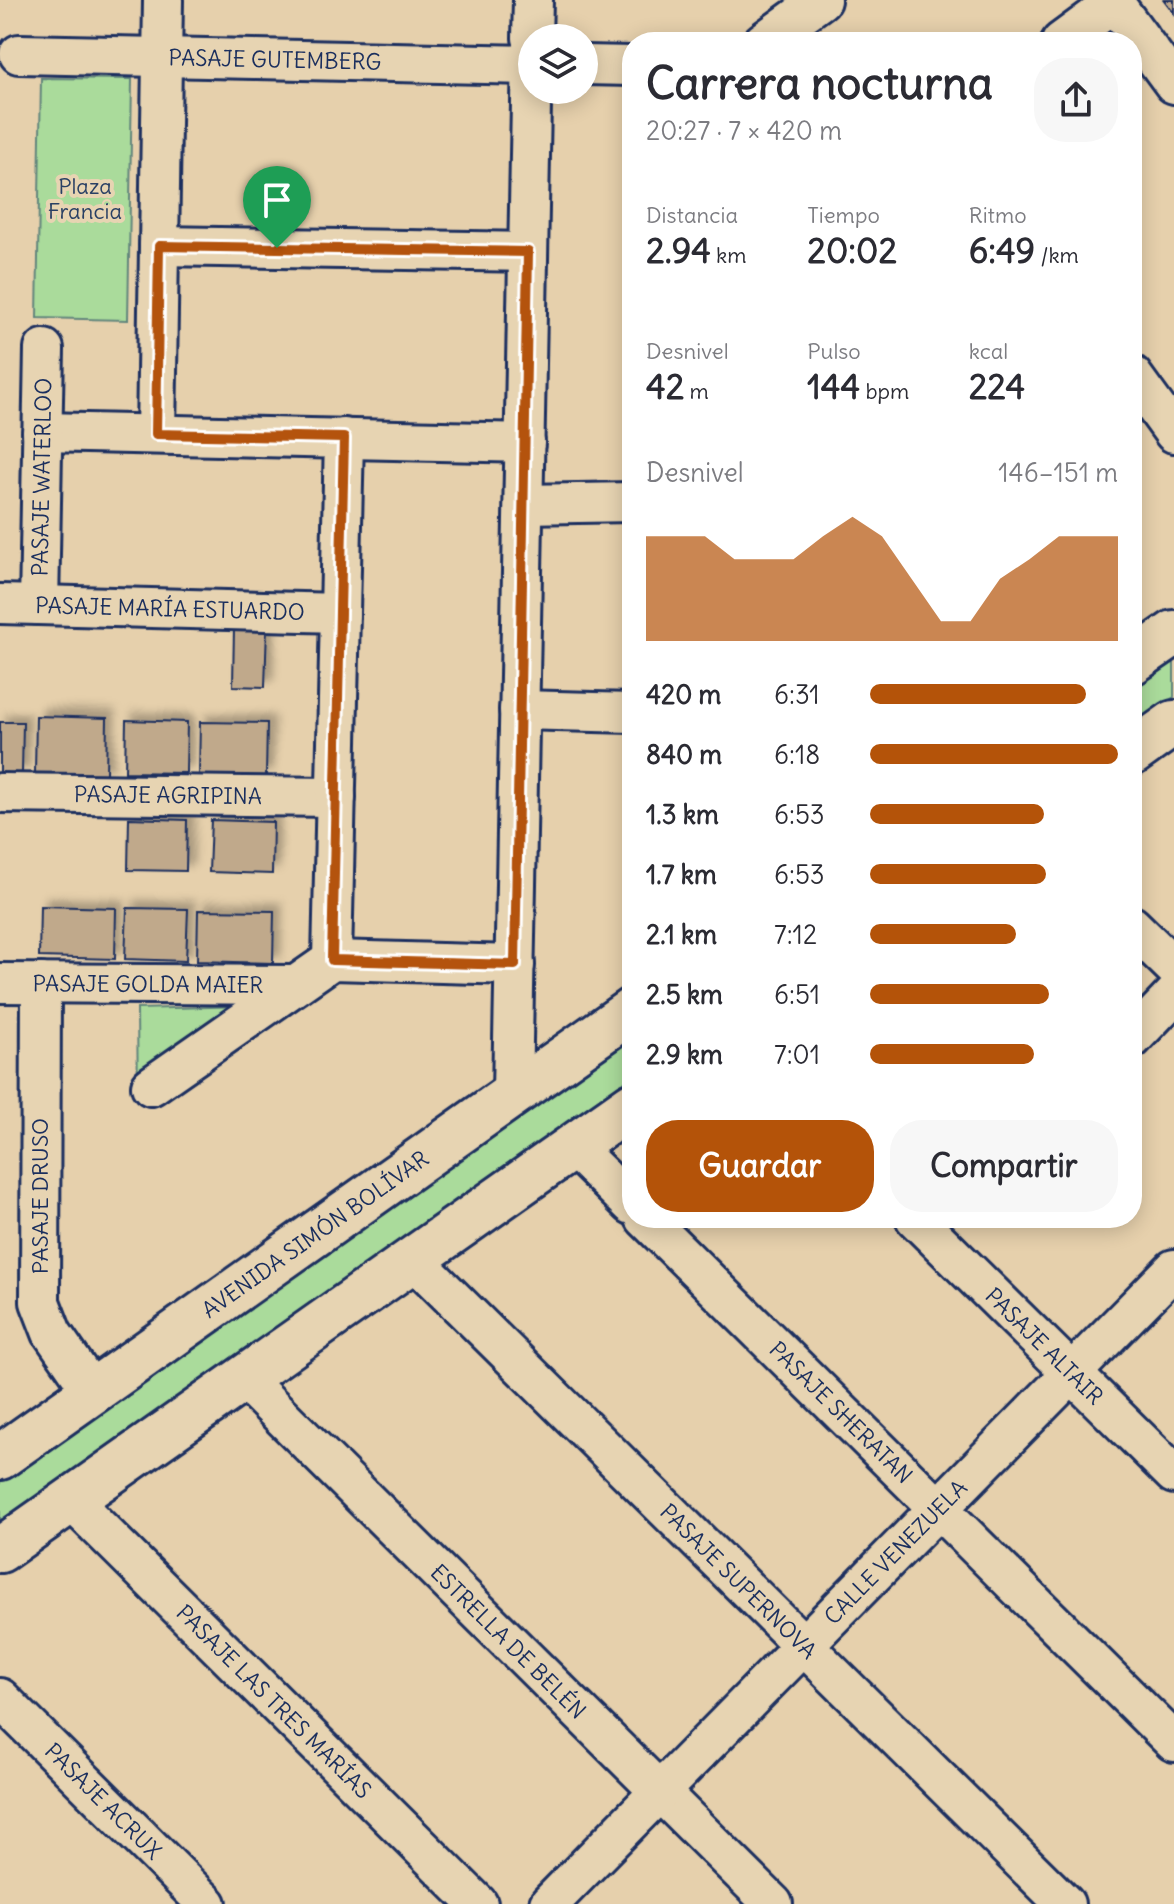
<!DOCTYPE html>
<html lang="es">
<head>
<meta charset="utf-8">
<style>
  body { margin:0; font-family:Delius,sans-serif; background:#f7f7f7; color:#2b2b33; height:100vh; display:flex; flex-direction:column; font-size:30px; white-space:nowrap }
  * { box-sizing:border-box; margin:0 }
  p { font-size:26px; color:#7c7c81 }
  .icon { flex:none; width:44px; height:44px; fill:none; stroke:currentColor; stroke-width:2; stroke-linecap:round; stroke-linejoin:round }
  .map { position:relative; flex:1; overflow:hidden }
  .panel { position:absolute; left:622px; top:32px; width:520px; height:1196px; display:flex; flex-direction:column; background:#fff; border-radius:32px; box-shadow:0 4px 20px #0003 }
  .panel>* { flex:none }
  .tools { position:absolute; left:518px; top:24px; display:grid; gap:16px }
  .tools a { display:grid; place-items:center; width:80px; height:80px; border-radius:50%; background:#fff; box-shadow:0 4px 20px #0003; font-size:40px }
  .pin { position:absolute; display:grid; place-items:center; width:68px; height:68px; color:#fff; margin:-82px -34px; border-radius:50% 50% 50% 0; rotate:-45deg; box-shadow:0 0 8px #0007 }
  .pin .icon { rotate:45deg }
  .round { display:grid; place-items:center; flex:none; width:84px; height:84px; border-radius:32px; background:#f7f7f7 }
  .headline { display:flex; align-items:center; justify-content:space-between; height:136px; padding:0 24px }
  h1 { font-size:44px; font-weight:700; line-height:60px }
  .figures { display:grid; grid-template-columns:repeat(3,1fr); gap:12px; height:136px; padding:8px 24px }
  .figures div { display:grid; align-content:center }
  .figures b { font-size:34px; font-weight:700 }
  .figures small { font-size:22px; font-weight:400 }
  .figures p { font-size:22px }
  .chart { height:224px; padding:16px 24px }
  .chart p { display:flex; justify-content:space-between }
  .chart svg { width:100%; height:144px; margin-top:8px; fill:#b45309; opacity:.7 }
  .primary-button { display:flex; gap:16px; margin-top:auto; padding:16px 24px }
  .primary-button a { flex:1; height:92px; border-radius:32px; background:#b45309; color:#fff; font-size:32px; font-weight:700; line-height:92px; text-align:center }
  .primary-button a+a { background:#f7f7f7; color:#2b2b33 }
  ul { padding:0 24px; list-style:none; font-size:26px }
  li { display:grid; grid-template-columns:128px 96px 1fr; align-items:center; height:60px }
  li i { height:20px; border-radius:10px; background:#b45309 }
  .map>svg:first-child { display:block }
</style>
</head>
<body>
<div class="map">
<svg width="1174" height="1904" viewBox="0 0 1174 1904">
  <defs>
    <filter id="shadow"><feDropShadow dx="7" dy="-7" stdDeviation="4" flood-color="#0004"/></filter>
  </defs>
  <rect width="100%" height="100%" fill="#e6d0ac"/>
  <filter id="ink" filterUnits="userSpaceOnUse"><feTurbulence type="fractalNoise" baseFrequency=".0125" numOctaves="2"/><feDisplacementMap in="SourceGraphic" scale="16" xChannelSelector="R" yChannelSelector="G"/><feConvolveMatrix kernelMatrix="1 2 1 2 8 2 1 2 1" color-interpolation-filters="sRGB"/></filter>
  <g filter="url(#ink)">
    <!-- green -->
    <path fill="#aadb9b" stroke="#62857c" stroke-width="2" d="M41,78L132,79L128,320L37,318Z
      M1174,648V697L1132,726V677Z
      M285,1005L138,1101L137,1009Z
      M632,1028V1078L0,1523V1472Z"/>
    <!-- building -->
    <path fill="#c0a98b" stroke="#1b2f5e" stroke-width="2" filter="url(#shadow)" d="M1164,0H1174V13Z
      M234,627H267L265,687L233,686Z
      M36,716L107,718L106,775L35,773Z
      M126,720L187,722L186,773L125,772Z
      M0,722H23L22,774L0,773Z
      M200,722L267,723L266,776L199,775Z
      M129,818L187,820L186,871L128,870Z
      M211,820L273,822L272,874L209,872Z
      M40,906L116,908L115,959L39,957Z
      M127,908L188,909L186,961L125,959Z
      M198,910L274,911L273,963L197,961Z"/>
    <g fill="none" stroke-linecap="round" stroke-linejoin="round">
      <!-- minor casing -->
      <g stroke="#1b2f5e" stroke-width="44">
        <g id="minor">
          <path d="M1112,0L1174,84"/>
          <path d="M532,38L533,0"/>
          <path d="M763,42L821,0"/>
          <path d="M1061,42L1114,3"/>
          <path id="s1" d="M19,54L532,65"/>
          <path d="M584,65L632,66"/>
          <path d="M159,246L528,252"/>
          <path d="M1132,375L1174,433"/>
          <path d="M42,432L525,443"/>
          <path d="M156,434L163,0"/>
          <path d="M524,504L632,502"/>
          <path id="s2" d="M0,604L340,613"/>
          <path id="s3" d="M39,605L44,349"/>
          <path d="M519,710L632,713"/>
          <path id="s4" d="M0,793L336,797"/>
          <path d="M1132,926L1174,967"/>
          <path d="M332,960L344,438"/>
          <path id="s5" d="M0,983L295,985"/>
          <path d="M41,983L40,1302L52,1333L93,1392"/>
          <path d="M1132,1039L1174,995"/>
          <path d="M151,1086L332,960L515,965"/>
          <path d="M512,1093L532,51"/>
          <path d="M573,1147L632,1205"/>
          <path id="s6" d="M645,1218L1174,1742"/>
          <path id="s7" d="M915,1218L1174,1474"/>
          <path id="s8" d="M413,1259L1065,1904"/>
          <path id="s9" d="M243,1378L773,1904"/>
          <path id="s10" d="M71,1500L478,1904"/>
          <path id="s11" d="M0,1698L207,1904"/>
          <path id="s12" d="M549,1904L1174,1269"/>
        </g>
      </g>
      <!-- secondary casing -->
      <g stroke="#1b2f5e" stroke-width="50">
        <g id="secondary">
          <path d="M1132,662L1174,633"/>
          <path d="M1132,753L1174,723"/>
          <path id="s13" d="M0,1457L632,1010"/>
          <path d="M0,1550L632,1105"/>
        </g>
      </g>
      <!-- minor -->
      <use href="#minor" stroke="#e7d4b2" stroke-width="38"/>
      <!-- secondary -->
      <use href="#secondary" stroke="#e7d4b2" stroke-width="44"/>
    </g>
  </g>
  <g fill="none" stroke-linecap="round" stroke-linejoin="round" filter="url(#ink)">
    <!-- route casing -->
    <g stroke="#fff" stroke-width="16">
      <path id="route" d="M159,246L528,252L515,965L332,960L344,438L156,434Z"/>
    </g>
    <!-- route -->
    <use href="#route" stroke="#b45309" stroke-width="10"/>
  </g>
  <g text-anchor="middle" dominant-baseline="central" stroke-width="8" stroke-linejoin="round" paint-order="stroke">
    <!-- street labels -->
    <g font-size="22" fill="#1b2f5e" stroke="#e7d4b2">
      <text stroke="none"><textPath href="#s1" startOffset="256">PASAJE GUTEMBERG</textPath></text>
      <text stroke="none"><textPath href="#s3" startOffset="128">PASAJE WATERLOO</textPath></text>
      <text stroke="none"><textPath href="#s2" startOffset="170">PASAJE MARÍA ESTUARDO</textPath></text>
      <text stroke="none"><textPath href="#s4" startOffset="168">PASAJE AGRIPINA</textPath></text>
      <text stroke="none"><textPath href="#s5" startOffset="148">PASAJE GOLDA MAIER</textPath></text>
      <text transform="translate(40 1196) rotate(-90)">PASAJE DRUSO</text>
      <text stroke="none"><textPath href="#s13" startOffset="386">AVENIDA SIMÓN BOLÍVAR</textPath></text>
      <text stroke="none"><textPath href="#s7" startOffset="182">PASAJE ALTAIR</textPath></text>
      <text stroke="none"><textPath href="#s6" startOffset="276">PASAJE SHERATAN</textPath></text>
      <text stroke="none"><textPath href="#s12" startOffset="494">CALLE VENEZUELA</textPath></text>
      <text stroke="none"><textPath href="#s8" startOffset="458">PASAJE SUPERNOVA</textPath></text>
      <text stroke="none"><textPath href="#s9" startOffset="374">ESTRELLA DE BELÉN</textPath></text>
      <text stroke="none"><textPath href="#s10" startOffset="286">PASAJE LAS TRES MARÍAS</textPath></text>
      <text stroke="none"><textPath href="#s11" startOffset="146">PASAJE ACRUX</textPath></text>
    </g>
    <!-- park labels -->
    <g font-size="22" fill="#294064" stroke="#e7d4b2">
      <text x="85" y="186">Plaza<tspan x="85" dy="25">Francia</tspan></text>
    </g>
  </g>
</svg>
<div class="tools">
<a><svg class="icon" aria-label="layers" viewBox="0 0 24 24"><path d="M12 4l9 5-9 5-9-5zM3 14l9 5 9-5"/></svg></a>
</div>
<div class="pin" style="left:277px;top:248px;background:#1e9e55"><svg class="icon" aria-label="arrive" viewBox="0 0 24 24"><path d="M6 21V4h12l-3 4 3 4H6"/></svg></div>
<section class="panel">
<div class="headline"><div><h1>Carrera nocturna</h1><p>20:27 · 7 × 420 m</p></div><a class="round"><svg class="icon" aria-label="share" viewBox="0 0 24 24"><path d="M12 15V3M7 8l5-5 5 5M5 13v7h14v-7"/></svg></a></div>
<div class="figures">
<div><p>Distancia</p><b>2.94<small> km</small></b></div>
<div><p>Tiempo</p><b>20:02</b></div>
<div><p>Ritmo</p><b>6:49<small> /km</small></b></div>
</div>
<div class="figures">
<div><p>Desnivel</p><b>42<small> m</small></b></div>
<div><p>Pulso</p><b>144<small> bpm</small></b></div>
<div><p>kcal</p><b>224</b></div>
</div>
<div class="chart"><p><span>Desnivel</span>146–151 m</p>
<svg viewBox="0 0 160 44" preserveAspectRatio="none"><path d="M0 44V12L10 12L20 12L30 19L40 19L50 19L60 12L70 6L80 12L90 25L100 38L110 38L120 25L130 19L140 12L150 12L160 12V44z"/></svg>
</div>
<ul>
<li><b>420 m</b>6:31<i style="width:87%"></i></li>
<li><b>840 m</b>6:18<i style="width:100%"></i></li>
<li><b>1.3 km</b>6:53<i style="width:70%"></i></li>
<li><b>1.7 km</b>6:53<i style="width:71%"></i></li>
<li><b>2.1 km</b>7:12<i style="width:59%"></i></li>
<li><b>2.5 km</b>6:51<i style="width:72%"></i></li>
<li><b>2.9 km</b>7:01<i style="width:66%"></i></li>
</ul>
<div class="primary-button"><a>Guardar</a><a>Compartir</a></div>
</section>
</div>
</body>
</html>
